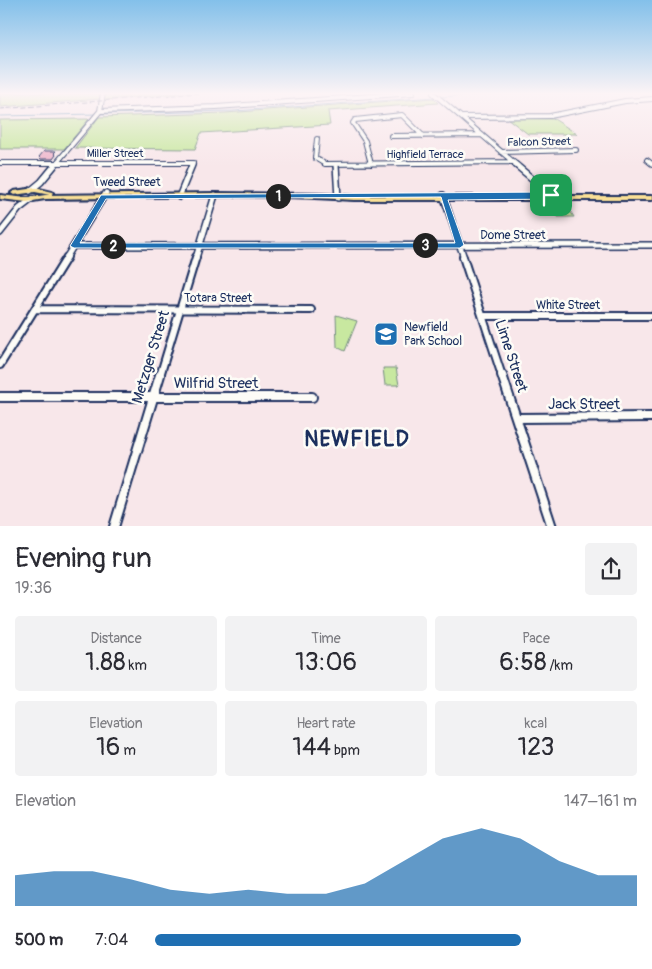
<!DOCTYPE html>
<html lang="en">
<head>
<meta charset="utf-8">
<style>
  body { margin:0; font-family:Pangolin,sans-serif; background:#f2f2f3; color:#2b2b33; height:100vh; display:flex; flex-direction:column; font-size:19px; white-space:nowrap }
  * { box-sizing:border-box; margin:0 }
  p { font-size:16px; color:#7c7c81 }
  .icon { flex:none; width:28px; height:28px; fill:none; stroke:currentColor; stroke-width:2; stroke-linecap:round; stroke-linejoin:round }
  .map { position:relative; height:526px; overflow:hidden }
  .side { display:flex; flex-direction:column; background:#fff; flex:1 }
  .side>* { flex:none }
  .pin { position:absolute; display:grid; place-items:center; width:42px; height:42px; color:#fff; margin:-21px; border-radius:10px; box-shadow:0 2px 8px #0006 }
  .km { position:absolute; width:25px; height:25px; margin:-12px; border-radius:50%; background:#222; color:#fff; font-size:14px; line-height:25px; text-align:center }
  .round { display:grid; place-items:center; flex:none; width:52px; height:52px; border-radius:5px; background:#f2f2f3 }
  .headline { display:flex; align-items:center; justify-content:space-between; height:85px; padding:0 15px }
  h1 { font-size:28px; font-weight:600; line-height:38px }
  .figures { display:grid; grid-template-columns:repeat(3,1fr); gap:8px; height:85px; padding:5px 15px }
  .figures div { display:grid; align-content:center; border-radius:5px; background:#f2f2f3; text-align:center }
  .figures b { font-size:25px; font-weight:600 }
  .figures small { font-size:14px; font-weight:400 }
  .figures p { font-size:14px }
  .chart { height:140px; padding:10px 15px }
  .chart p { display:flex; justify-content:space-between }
  .chart svg { width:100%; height:90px; margin-top:5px; fill:#1f6fb2; opacity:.7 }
  ul { padding:0 15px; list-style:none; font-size:16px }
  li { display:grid; grid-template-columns:80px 60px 1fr; align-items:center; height:38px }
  li i { height:12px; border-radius:6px; background:#1f6fb2 }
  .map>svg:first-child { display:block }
</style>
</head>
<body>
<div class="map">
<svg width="652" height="527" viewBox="0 0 652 527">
  <rect width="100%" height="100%" fill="#f8e7ea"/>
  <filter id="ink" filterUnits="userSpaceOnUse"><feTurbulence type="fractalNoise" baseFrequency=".02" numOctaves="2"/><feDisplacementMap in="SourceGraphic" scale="10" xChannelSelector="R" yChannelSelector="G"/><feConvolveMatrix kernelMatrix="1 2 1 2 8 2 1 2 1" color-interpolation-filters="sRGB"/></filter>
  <g filter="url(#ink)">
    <!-- green -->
    <path fill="#c8e8a0" stroke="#728c7f" d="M0,93H100V99L0,107Z
      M105,93H190L104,100Z
      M433,98L438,103L328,111L330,125L201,133L195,149L75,148L99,117L225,113Z
      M507,118L554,119L577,134H528Z
      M89,119L64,149H0V120Z
      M549,203H565L574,217H558Z
      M336,315L357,321L345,351L337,347Z
      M383,368H396L399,385H385Z"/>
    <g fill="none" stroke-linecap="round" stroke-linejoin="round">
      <!-- stream -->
      <path stroke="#5f91b4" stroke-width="1" d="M440,97L502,93
        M101,114L233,111L436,97
        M0,116L97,114"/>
    </g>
    <!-- building -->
    <path fill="#eeb7cc" stroke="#1b2f5e" d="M44,151H56L54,153L56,155L53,159H41L39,157Z"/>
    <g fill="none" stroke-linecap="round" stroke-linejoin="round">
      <!-- minor-far3 casing -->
      <g stroke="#1b2f5e" stroke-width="6">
        <path id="minor-far3" d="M433,93L518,166
          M100,111L216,107L413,93
          M461,117L550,116L625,101L652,99
          M391,136L482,135
          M317,139L315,158L325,164L513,162
          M501,152L576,150
          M647,160L652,164
          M0,163H193L192,166
          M371,164L365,141L353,123L355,120L402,115L423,136
          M54,166L100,111L103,93"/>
      </g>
      <!-- minor-far2 casing -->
      <g stroke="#1b2f5e" stroke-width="8">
        <path id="minor-far2" d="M336,165L338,198
          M516,165L555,198
          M30,191L41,182L55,165
          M443,195L464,258
          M179,197L192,165
          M0,233L19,209L32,199
          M74,246L652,245
          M66,258L106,193
          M196,258L215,195"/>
      </g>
      <!-- minor-far1 casing -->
      <g stroke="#1b2f5e" stroke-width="10">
        <path id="minor-far1" d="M463,257L502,376
          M35,309L311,310
          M484,316H652
          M0,365L67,257
          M160,376L196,257"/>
      </g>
      <!-- minor casing -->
      <g stroke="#1b2f5e" stroke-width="12">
        <path id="minor" d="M502,375L552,527
          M0,397H312
          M517,418L652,417
          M114,527L160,375"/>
      </g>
      <!-- major casing -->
      <g stroke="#1b2f5e" stroke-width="4">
        <path id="major" d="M35,188L52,192L53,193L50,195L35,192L14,195L11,193L14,191Z
          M215,193L322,194L354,196H652V200H354C251,193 148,198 45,199L27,202L0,199V195L27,198L45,195Z"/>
      </g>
      <!-- minor-far3 -->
      <use href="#minor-far3" stroke="#fdfcf7" stroke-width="4"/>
      <!-- minor-far2 -->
      <use href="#minor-far2" stroke="#fdfcf7" stroke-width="5"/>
      <!-- minor-far1 -->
      <use href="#minor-far1" stroke="#fdfcf7" stroke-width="6"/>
      <!-- minor -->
      <use href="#minor" stroke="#fdfcf7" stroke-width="8"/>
      <!-- major -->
      <use href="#major" fill="#f9df96" fill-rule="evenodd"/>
      <!-- rail -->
      <path stroke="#1b2f5e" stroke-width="1" stroke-dasharray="5 2.5" stroke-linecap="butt" d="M0,109L199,93"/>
    </g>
  </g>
  <!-- sky -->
  <linearGradient id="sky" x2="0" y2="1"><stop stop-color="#83c0ea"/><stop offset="0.56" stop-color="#fcf4f6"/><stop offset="1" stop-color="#fcf4f6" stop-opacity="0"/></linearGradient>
  <rect width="652" height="167" fill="url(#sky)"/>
  <!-- route -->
  <path fill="#1f6fb2" stroke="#fff" fill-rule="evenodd" d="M551,192L557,196V199L448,200L464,245L460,248H74L70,246L101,195H104ZM441,197L455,243H80L106,199Z"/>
  <!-- icons -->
  <defs>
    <g id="school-square" transform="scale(1.25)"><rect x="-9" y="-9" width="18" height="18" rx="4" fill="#1f6fb2" stroke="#fdfcf7"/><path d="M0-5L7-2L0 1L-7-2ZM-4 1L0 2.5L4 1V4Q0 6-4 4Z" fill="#fff"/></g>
  </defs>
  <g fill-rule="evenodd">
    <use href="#school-square" x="386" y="334"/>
  </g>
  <g text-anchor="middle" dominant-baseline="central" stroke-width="5" stroke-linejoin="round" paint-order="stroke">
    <!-- far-street labels -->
    <g font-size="11" fill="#1b2f5e" stroke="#fdfcf7">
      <text transform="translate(539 142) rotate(-1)">Falcon Street</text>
      <text x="115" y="153">Miller Street</text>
      <text x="425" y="154">Highfield Terrace</text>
    </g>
    <!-- street labels -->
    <g font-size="12" fill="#1b2f5e" stroke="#fdfcf7">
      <text x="127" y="182">Tweed Street</text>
      <text x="513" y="235">Dome Street</text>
      <text x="218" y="298">Totara Street</text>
      <text x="568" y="305">White Street</text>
    </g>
    <!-- poi labels -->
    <g font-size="12" fill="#1b2f5e" stroke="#fdfcf7" text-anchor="start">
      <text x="404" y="327">Newfield<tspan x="404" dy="14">Park School</tspan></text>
    </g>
    <!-- near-street labels -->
    <g font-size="15" fill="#1b2f5e" stroke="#fdfcf7">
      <text transform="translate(511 356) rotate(72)">Lime Street</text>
      <text transform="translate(151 357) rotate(-73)">Metzger Street</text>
      <text x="216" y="383">Wilfrid Street</text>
      <text x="584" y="404">Jack Street</text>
    </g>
    <!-- near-district labels -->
    <g font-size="21" font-weight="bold" letter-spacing="1" fill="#1b2f5e" stroke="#fdfcf7">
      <text x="357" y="439">NEWFIELD</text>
    </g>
  </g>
</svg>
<div class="pin" style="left:551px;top:195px;background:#1e9e55"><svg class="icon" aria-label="arrive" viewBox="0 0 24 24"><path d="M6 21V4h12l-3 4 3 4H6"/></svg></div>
<b class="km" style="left:278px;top:196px">1</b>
<b class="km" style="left:113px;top:246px">2</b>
<b class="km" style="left:425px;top:245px">3</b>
</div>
<section class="side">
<div class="headline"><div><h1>Evening run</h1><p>19:36</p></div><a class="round"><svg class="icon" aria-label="share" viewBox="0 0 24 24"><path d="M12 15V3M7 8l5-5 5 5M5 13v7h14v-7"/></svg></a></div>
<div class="figures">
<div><p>Distance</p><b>1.88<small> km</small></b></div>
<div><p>Time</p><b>13:06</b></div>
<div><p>Pace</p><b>6:58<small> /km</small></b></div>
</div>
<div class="figures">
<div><p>Elevation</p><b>16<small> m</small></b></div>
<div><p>Heart rate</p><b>144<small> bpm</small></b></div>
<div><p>kcal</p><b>123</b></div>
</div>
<div class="chart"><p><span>Elevation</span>147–161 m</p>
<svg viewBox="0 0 160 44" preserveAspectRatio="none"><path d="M0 44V29L10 27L20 27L30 31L40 36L50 38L60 36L70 38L80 38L90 33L100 22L110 11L120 6L130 11L140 22L150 29L160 29V44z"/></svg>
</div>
<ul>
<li><b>500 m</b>7:04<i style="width:76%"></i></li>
</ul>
</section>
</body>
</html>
